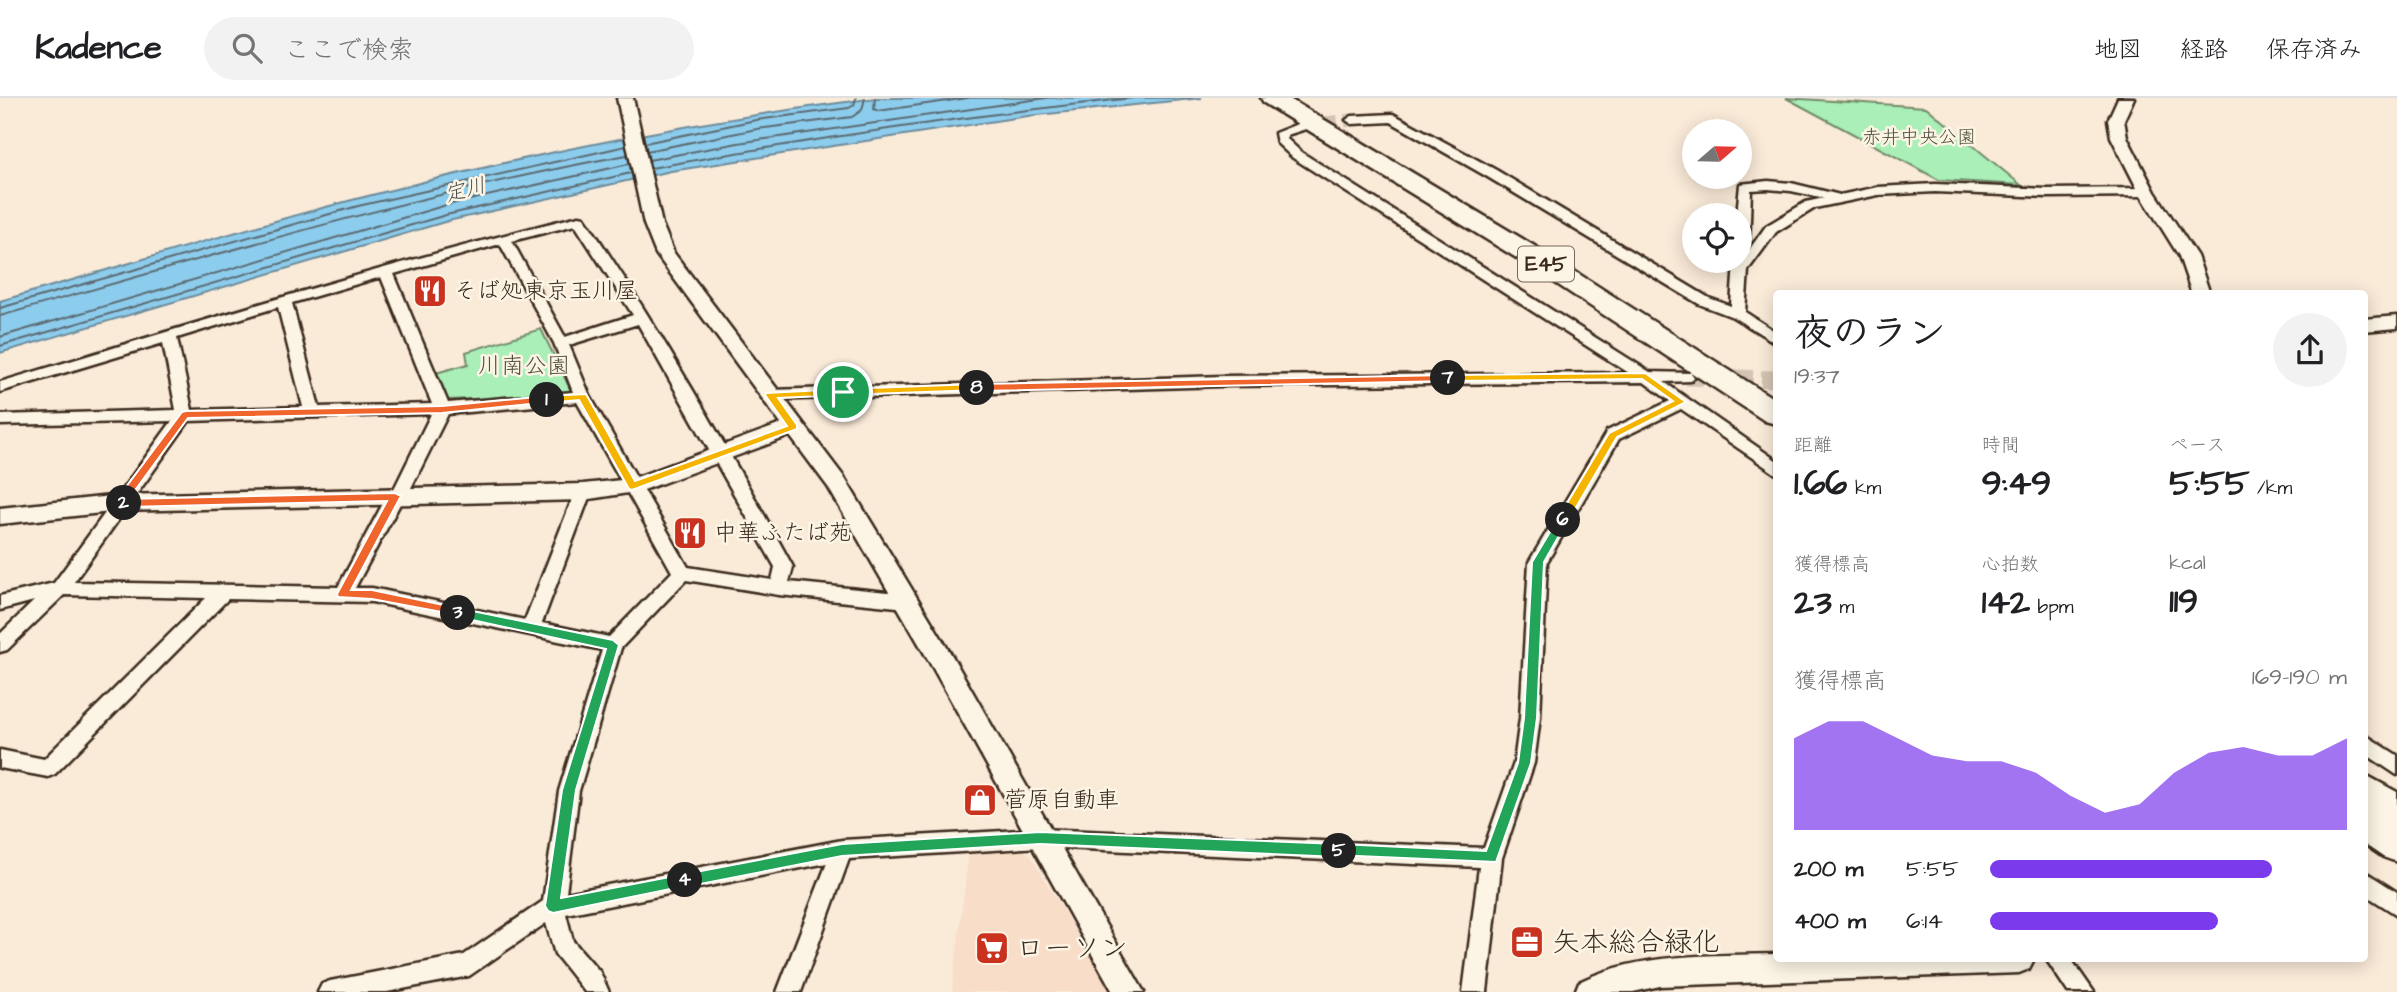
<!DOCTYPE html>
<html lang="ja">
<head>
<meta charset="utf-8">
<style>
  body { margin:0; font-family:"Architects Daughter","Klee One",sans-serif; background:#f2f2f2; color:#202124; height:100vh; display:flex; flex-direction:column; font-size:26px; white-space:nowrap }
  * { box-sizing:border-box; margin:0 }
  p { font-size:23px; color:#757577 }
  .icon { flex:none; width:38px; height:38px; fill:none; stroke:currentColor; stroke-width:2; stroke-linecap:round; stroke-linejoin:round }
  .map { position:relative; flex:1; overflow:hidden }
  .panel { position:absolute; left:1773px; top:192px; width:595px; height:672px; display:flex; flex-direction:column; background:#fff; border-radius:7px; box-shadow:0 4px 18px #0003 }
  .panel>* { flex:none }
  .needle { width:46px; rotate:70deg }
  .controls { position:absolute; left:1682px; top:21px; display:grid; gap:14px }
  .controls a { display:grid; place-items:center; width:70px; height:70px; border-radius:50%; background:#fff; box-shadow:0 4px 18px #0003; font-size:35px }
  .pin { position:absolute; display:grid; place-items:center; width:60px; height:60px; color:#fff; margin:-30px; border:4px solid #fff; border-radius:50%; box-shadow:0 2px 7px #0007 }
  .km { position:absolute; width:35px; height:35px; margin:-18px; border-radius:50%; background:#222; color:#fff; font-size:19px; line-height:35px; text-align:center }
  .round { display:grid; place-items:center; flex:none; width:74px; height:74px; border-radius:37px; background:#f2f2f2 }
  .summary { display:flex; align-items:center; justify-content:space-between; height:119px; padding:0 21px }
  h1 { font-size:38px; font-weight:700; line-height:52px }
  .metrics { display:grid; grid-template-columns:repeat(3,1fr); gap:10px; height:119px; padding:7px 21px }
  .metrics div { display:grid; align-content:center }
  .metrics b { font-size:35px; font-weight:700 }
  .metrics small { font-size:19px; font-weight:400 }
  .metrics p { font-size:19px }
  .chart { height:196px; padding:14px 21px }
  .chart p { display:flex; justify-content:space-between }
  .chart svg { width:100%; height:126px; margin-top:7px; fill:#7c3aed; opacity:.7 }
  ul { padding:0 21px; list-style:none; font-size:23px }
  li { display:grid; grid-template-columns:112px 84px 1fr; align-items:center; height:52px }
  li i { height:18px; border-radius:9px; background:#7c3aed }
  header { display:flex; align-items:center; gap:42px; box-sizing:border-box; height:98px; padding:0 35px; background:#fff; border-bottom:2px solid #e0e0e0 }
  header strong { font-size:33px }
  nav { display:flex; gap:38px; margin-inline-start:auto; font-size:24px }
  .search { width:490px; height:63px; background:#f2f2f2; display:flex; align-items:center; gap:18px; box-sizing:border-box; padding:0 24px; border-radius:38px; color:#757577; font-size:26px }
  .map>svg:first-child { display:block }
</style>
</head>
<body>
<header>
<strong>Kadence</strong>
<div class="search"><svg class="icon" aria-label="search" viewBox="0 0 24 24"><circle cx="10" cy="10" r="6"/><path d="M15 15l6 6"/></svg>ここで検索</div>
<nav><a>地図</a><a>経路</a><a>保存済み</a></nav>
</header>
<div class="map">
<svg width="2397" height="894" viewBox="0 0 2397 894">
  <rect width="100%" height="100%" fill="#faead8"/>
  <filter id="ink" filterUnits="userSpaceOnUse"><feTurbulence type="fractalNoise" baseFrequency=".0143" numOctaves="2"/><feDisplacementMap in="SourceGraphic" scale="14" xChannelSelector="R" yChannelSelector="G"/><feConvolveMatrix kernelMatrix="1 2 1 2 8 2 1 2 1" color-interpolation-filters="sRGB"/></filter>
  <g filter="url(#ink)">
    <!-- built -->
    <path fill="#f8ddc9" d="M1012,747L1030,756L1111,894H952L969,753Z"/>
    <!-- green -->
    <path fill="#aaeeb8" stroke="#728c6b" stroke-width="2" d="M1786,0L1926,9L2021,87L1939,82Z
      M541,231L573,297L447,302L436,275L468,266L466,254Z"/>
    <!-- water -->
    <path fill="#8ccced" stroke="#6c8b9a" stroke-width="2" d="M876,0H1202L1028,18L671,73L448,123L0,255V203C119,169 237,132 356,101C527,56 701,22 876,0Z"/>
    <g fill="none" stroke-linecap="round" stroke-linejoin="round">
      <!-- shore -->
      <path stroke="#5b6b71" stroke-width="2" d="M875,0L874,11L878,13L968,0
        M645,45L756,22L849,10L854,7L856,0
        M647,53L757,31L852,19L862,12L865,0
        M649,62L738,45L1046,0
        M651,70C811,41 972,17 1133,0
        M0,210L358,108L626,48
        M0,218C208,159 414,96 627,57
        M0,239L443,108L629,66
        M0,248L446,117L631,75"/>
      <!-- minor-tunnel-far1 -->
      <path stroke="#d4c4b3" stroke-width="13" stroke-dasharray="13 7" stroke-linecap="butt" d="M1305,27L1352,22"/>
      <!-- minor-tunnel -->
      <path stroke="#d4c4b3" stroke-width="17" stroke-dasharray="17 8" stroke-linecap="butt" d="M1686,279L1776,281"/>
      <!-- minor casing -->
      <g stroke="#3b2a1e" stroke-width="5">
        <path id="minor" d="M1393,16L1496,72L1709,200L1731,208L1734,163H1740V117H1737L1740,86L1768,83L1791,85L1840,97L1878,89L1935,86L2047,91L2147,90L2154,94L2147,98L2047,99L1935,94L1878,97L1815,110L1776,134L1748,172L1745,214L1776,234V245L1733,219L1699,206L1486,78L1391,24L1352,26L1346,22L1352,18ZM1768,91L1791,93L1824,100L1806,104L1766,128L1749,152L1751,92Z
          M1305,23L1309,24V30L1287,37V41L1301,54L1650,274L1691,275L1694,279L1691,283L1664,284L1776,362V376L1681,311L1619,341L1547,464L1540,620L1534,665L1502,760L1487,894H1463L1479,769L1040,749L849,761L801,894H777L827,765L566,816L573,843L600,874L609,894H585L555,856L546,825L469,878L387,894H318L322,886L330,883L464,857L543,803L559,693L602,552L372,504L228,501L55,676L48,679L0,670V652L44,661L206,500L64,497L7,552L0,554V536L34,503L0,512V498L54,485L172,323L0,327V317L176,312L163,245L0,294V284C193,226 385,166 579,118L584,119C660,231 727,349 793,469L789,484L907,496L913,498L916,503L913,508L907,510L779,497L686,482L621,550L579,693L566,795L842,742L1040,731L1484,750L1514,665L1520,620L1529,464L1607,333L1670,303L1644,284L1223,288L770,302L762,297L770,292L1223,278L1629,275L1293,60L1277,45L1275,35ZM575,127L633,217L565,239L512,143ZM500,146L554,245L573,294L448,305L394,176ZM381,179L432,306L319,309L292,205ZM278,209L303,309L192,312L177,240ZM638,226L775,469L772,482L688,469L590,298L569,247ZM577,304L672,474L609,539L542,525L591,394L583,388L575,394L525,522L372,490H355L401,404L407,398L448,316ZM431,316L393,393L387,398L338,489L74,484L189,323Z
          M2364,636L2397,657V677L2364,655Z
          M2364,773L2397,794V817L2364,796Z
          M2046,861H2071L2094,894H2068Z"/>
      </g>
      <!-- tertiary casing -->
      <g stroke="#3b2a1e" stroke-width="5">
        <path id="tertiary" d="M617,0H633L662,126L674,155L844,379L951,556L1144,894H1113L933,570L828,389L790,338L641,393L583,402L120,413L0,426V410L120,397L583,386L631,381L781,326L656,156L644,126Z
          M2118,0H2134L2124,22L2127,39L2155,94L2197,158L2210,196H2192L2179,158L2139,94L2111,39L2108,22Z
          M2397,218V230L2364,233V221Z
          M1776,856V861H2034L2029,871L2019,875L1660,888L1633,894H1575L1579,884C1640,854 1710,858 1776,856Z"/>
      </g>
      <!-- motorway casing -->
      <g stroke="#3b2a1e" stroke-width="5">
        <path id="motorway" d="M1261,0H1288L1546,155L1776,302V326L1765,323L1528,167L1264,5Z
          M2364,676L2397,694V764L2383,759L2364,746Z"/>
      </g>
      <!-- minor -->
      <use href="#minor" fill="#fcf5e5" fill-rule="evenodd"/>
      <!-- tertiary -->
      <use href="#tertiary" fill="#fcf5e5" fill-rule="evenodd"/>
      <!-- motorway -->
      <use href="#motorway" fill="#fcf5e5" fill-rule="evenodd"/>
    </g>
  </g>
  <!-- split-1 -->
  <path fill="#f5b400" stroke="#fff" stroke-width="2" d="M843,291L846,292V297L778,300L797,327V331L632,392L629,391L579,302L547,305L542,302L547,298L586,296L635,383L787,328L765,297L766,295Z"/>
  <!-- split-2 -->
  <path fill="#f0652b" stroke="#fff" stroke-width="2" d="M547,298L552,302L550,304L442,315L188,320L128,402V408L120,409L114,405L182,314L186,313L442,308Z"/>
  <!-- split-3 -->
  <path fill="#f0652b" stroke="#fff" stroke-width="2" d="M395,395L401,398L351,492H372L458,510L463,511V518L372,501L338,499L337,496L387,403L124,409L118,405L124,401Z"/>
  <!-- split-4 -->
  <path fill="#22a559" stroke="#fff" stroke-width="2" d="M458,510L613,542L619,547L576,692L561,800L685,776L690,778V787L553,815L548,813L545,808L562,692L606,551L454,518V511Z"/>
  <!-- split-5 -->
  <path fill="#22a559" stroke="#fff" stroke-width="2" d="M1040,734L1339,746L1346,753L1339,759L1040,746L842,758L685,789L678,782L685,776L842,746Z"/>
  <!-- split-6 -->
  <path fill="#22a559" stroke="#fff" stroke-width="2" d="M1563,418L1568,422L1544,464L1537,620L1531,665L1496,764L1334,757L1332,753L1339,746L1486,753L1518,665L1524,620L1532,464L1559,419Z"/>
  <!-- split-7 -->
  <path fill="#f5b400" stroke="#fff" stroke-width="2" d="M1645,275L1686,304L1617,339L1567,425L1563,426L1557,422L1609,335L1673,303L1642,281L1448,283L1443,280L1448,277Z"/>
  <!-- split-8 -->
  <path fill="#f0652b" stroke="#fff" stroke-width="2" d="M1448,277L1451,278V283L977,293L972,290L977,286Z"/>
  <!-- split-9 -->
  <path fill="#f5b400" stroke="#fff" stroke-width="2" d="M977,286L980,287V292L843,297L838,294L843,291Z"/>
  <!-- icons -->
  <defs>
    <g id="restaurant-square" transform="scale(1.75)"><rect x="-9" y="-9" width="18" height="18" rx="4" fill="#c8321e" stroke="#fcf5e5"/><path d="M-5-6h1v4h1v-4h1v4h1v-4h1v5L-1.5 .5V6h-2V.5L-5-1ZM5-6V6H3V1.5H1.5Q1.5-4 5-6Z" fill="#fff"/></g>
    <g id="shop-square" transform="scale(1.75)"><rect x="-9" y="-9" width="18" height="18" rx="4" fill="#c8321e" stroke="#fcf5e5"/><path d="M-5-2.5h2.3a2.7 3.5 0 0 1 5.4 0H5L5.5 6h-11ZM-1.5-2.5h3a1.5 2.3 0 0 0-3 0Z" fill="#fff"/></g>
    <g id="office-square" transform="scale(1.75)"><rect x="-9" y="-9" width="18" height="18" rx="4" fill="#c8321e" stroke="#fcf5e5"/><path d="M-6-3h4V-5.5h4V-3h4V5H-6ZM-1-4.5V-3h2v-1.5ZM-6 0V1H6V0Z" fill="#fff"/></g>
    <g id="supermarket-square" transform="scale(1.75)"><rect x="-9" y="-9" width="18" height="18" rx="4" fill="#c8321e" stroke="#fcf5e5"/><path d="M-6-5.5h2.5l.6 2H6L4.5 2H-2.5L-4.4-4H-6ZM-1.5 3.2a1.3 1.3 0 1 0 .1 0ZM3 3.2a1.3 1.3 0 1 0 .1 0Z" fill="#fff"/></g>
  </defs>
  <g fill-rule="evenodd">
    <use href="#restaurant-square" x="430" y="193"/>
    <use href="#restaurant-square" x="690" y="435"/>
    <use href="#shop-square" x="980" y="702"/>
    <use href="#office-square" x="1527" y="844"/>
    <use href="#supermarket-square" x="992" y="850"/>
  </g>
  <g text-anchor="middle" dominant-baseline="central" stroke-width="5" stroke-linejoin="round" paint-order="stroke">
    <!-- far-park labels -->
    <g font-size="19" fill="#51513d" stroke="#fcf5e5">
      <text x="1919" y="39">赤井中央公園</text>
    </g>
    <!-- far-water labels -->
    <g font-size="21" font-style="italic" fill="#4f5252" stroke="#fcf5e5">
      <text transform="translate(465 92) rotate(-15)">定川</text>
    </g>
    <!-- shield labels -->
    <rect fill="#fcf5e5" stroke="#75675a" stroke-width="2" x="1518" y="148.5" width="56" height="35" rx="5"/>
    <g font-size="21" font-weight="bold" fill="#3b2a1e">
      <text x="1546" y="166">E45</text>
    </g>
    <!-- poi labels -->
    <g font-size="23" fill="#3b2a1e" stroke="#fcf5e5" text-anchor="start">
      <text x="454" y="193">そば処東京玉川屋</text>
      <text x="714" y="435">中華ふたば苑</text>
      <text x="1004" y="702">菅原自動車</text>
    </g>
    <!-- park labels -->
    <g font-size="23" fill="#51513d" stroke="#fcf5e5">
      <text x="524" y="268">川南公園</text>
    </g>
    <!-- near-poi labels -->
    <g font-size="28" fill="#3b2a1e" stroke="#fcf5e5" text-anchor="start">
      <text x="1552" y="844">矢本総合緑化</text>
      <text x="1016" y="850">ローソン</text>
    </g>
  </g>
</svg>
<div class="controls">
<a><svg class="needle" viewBox="-14 -14 28 28"><path d="M0-13l5 13h-10z" fill="#e53935"/><path d="M0 13l5-13h-10z" fill="#757577"/></svg></a>
<a><svg class="icon" aria-label="locate" viewBox="0 0 24 24"><circle cx="12" cy="12" r="6"/><path d="M12 2v4M12 18v4M2 12h4M18 12h4"/></svg></a>
</div>
<div class="pin" style="left:843px;top:294px;background:#1e9e55"><svg class="icon" aria-label="arrive" viewBox="0 0 24 24"><path d="M6 21V4h12l-3 4 3 4H6"/></svg></div>
<b class="km" style="left:547px;top:302px">1</b>
<b class="km" style="left:124px;top:405px">2</b>
<b class="km" style="left:458px;top:515px">3</b>
<b class="km" style="left:685px;top:782px">4</b>
<b class="km" style="left:1339px;top:753px">5</b>
<b class="km" style="left:1563px;top:422px">6</b>
<b class="km" style="left:1448px;top:280px">7</b>
<b class="km" style="left:977px;top:290px">8</b>
<section class="panel">
<div class="summary"><div><h1>夜のラン</h1><p>19:37</p></div><a class="round"><svg class="icon" aria-label="share" viewBox="0 0 24 24"><path d="M12 15V3M7 8l5-5 5 5M5 13v7h14v-7"/></svg></a></div>
<div class="metrics">
<div><p>距離</p><b>1.66<small> km</small></b></div>
<div><p>時間</p><b>9:49</b></div>
<div><p>ペース</p><b>5:55<small> /km</small></b></div>
</div>
<div class="metrics">
<div><p>獲得標高</p><b>23<small> m</small></b></div>
<div><p>心拍数</p><b>142<small> bpm</small></b></div>
<div><p>kcal</p><b>119</b></div>
</div>
<div class="chart"><p><span>獲得標高</span>169–190 m</p>
<svg viewBox="0 0 160 44" preserveAspectRatio="none"><path d="M0 44V12L10 6L20 6L30 12L40 18L50 20L60 20L70 24L80 32L90 38L100 35L110 24L120 17L130 15L140 18L150 18L160 12V44z"/></svg>
</div>
<ul>
<li><b>200 m</b>5:55<i style="width:79%"></i></li>
<li><b>400 m</b>6:14<i style="width:64%"></i></li>
</ul>
</section>
</div>
</body>
</html>
